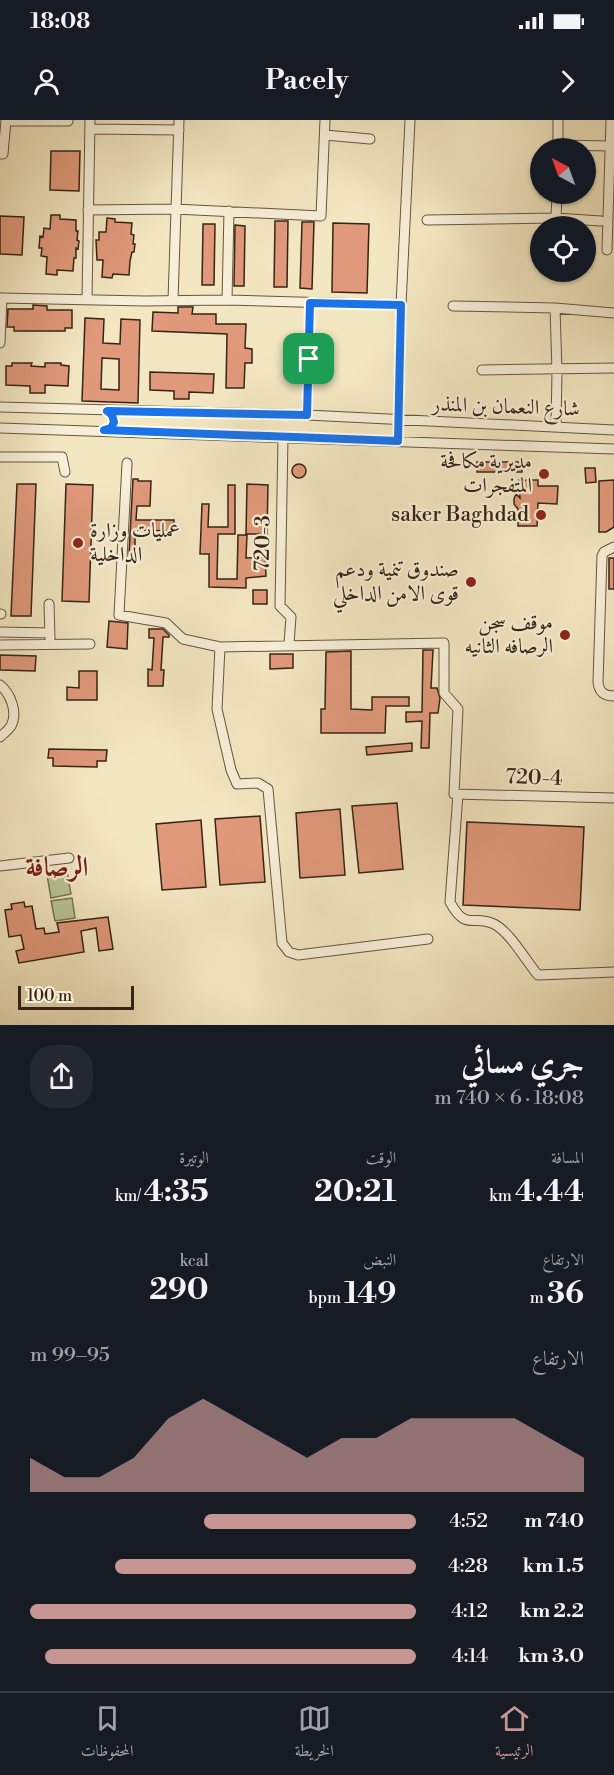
<!DOCTYPE html>
<html lang="ar">
<head>
<meta charset="utf-8">
<style>
  body { margin:0; font-family:"Libre Bodoni",Amiri,serif; background:#242831; color:#f1f3f6; direction:rtl; height:100vh; display:flex; flex-direction:column; font-size:22px; white-space:nowrap }
  * { box-sizing:border-box; margin:0 }
  p { font-size:20px; color:#9ea1a6 }
  .icon { flex:none; width:33px; height:33px; fill:none; stroke:currentColor; stroke-width:2; stroke-linecap:round; stroke-linejoin:round }
  .map { position:relative; height:905px; overflow:hidden; direction:ltr }
  .details { display:flex; flex-direction:column; background:#171b24; flex:1 }
  .details>* { flex:none }
  .needle { width:39px; rotate:319deg }
  .buttons { position:absolute; left:530px; top:18px; display:grid; gap:12px }
  .buttons a { display:grid; place-items:center; width:66px; height:66px; border-radius:50%; background:#171b24; box-shadow:0 2px 4px #0004; font-size:30px }
  .scale { position:absolute; left:18px; bottom:15px; width:116px; box-sizing:border-box; padding-left:6px; border:3px solid #362416; border-top:0; font-size:16px; line-height:21px; white-space:nowrap; color:#362416; -webkit-text-stroke:4px #f7efd7; paint-order:stroke }
  .pin { position:absolute; display:grid; place-items:center; width:51px; height:51px; color:#fff; margin:-26px; border-radius:12px; box-shadow:0 3px 9px #0006 }
  .round { display:grid; place-items:center; flex:none; width:63px; height:63px; border-radius:24px; background:#242831 }
  .summary { display:flex; align-items:center; justify-content:space-between; height:102px; padding:0 30px }
  h1 { font-size:33px; font-weight:700; line-height:45px }
  .figures { display:grid; grid-template-columns:repeat(3,1fr); gap:9px; height:102px; padding:6px 30px }
  .figures div { display:grid; align-content:center }
  .figures b { font-size:30px; font-weight:700 }
  .figures small { font-size:16px; font-weight:400 }
  .figures p { font-size:16px }
  .chart { height:168px; padding:12px 30px }
  .chart p { display:flex; justify-content:space-between }
  .chart svg { width:100%; height:108px; margin-top:6px; fill:#c59692; opacity:.7 }
  ul { padding:0 30px; list-style:none; font-size:20px }
  li { display:grid; grid-template-columns:96px 72px 1fr; align-items:center; height:45px }
  li i { height:15px; border-radius:8px; background:#c59692 }
  .status { display:flex; justify-content:space-between; align-items:center; height:42px; padding:0 30px; background:#171b24; direction:ltr }
  .status svg { height:16px; fill:currentColor }
  header { display:flex; justify-content:space-between; align-items:center; height:78px; padding:0 30px; background:#171b24; font-size:27px; font-weight:700 }
  .dock { display:flex; justify-content:space-around; align-items:center; height:84px; border-top:2px solid #363941; background:#171b24; font-size:16px; color:#9ea1a6 }
  .dock a { display:grid; justify-items:center; gap:3px }
  .dock .selected { color:#c59692 }
  .map>svg:first-child { display:block }
</style>
</head>
<body>
<div class="status"><b>18:08</b><svg viewBox="0 0 49 12"><path d="M0 12V9h3v3zM5 12V6h3v6zM10 12V3h3v9zM15 12V0h3v12zM26 1h20v11H26zM47 4h2v5h-2z"/></svg></div>
<header><svg class="icon" aria-label="forward" viewBox="0 0 24 24"><path d="M9 5l7 7-7 7"/></svg>Pacely<svg class="icon" aria-label="person" viewBox="0 0 24 24"><circle cx="12" cy="8" r="4"/><path d="M4 21q1-7 8-7t8 7"/></svg></header>
<div class="map">
<svg width="614" height="905" viewBox="0 0 614 905">
  <rect width="100%" height="100%" fill="#f3e7c1"/>
  <filter id="stains"><feTurbulence type="fractalNoise" baseFrequency=".00333" numOctaves="4"/><feColorMatrix values="0 0 0 0 .2 0 0 0 0 .09 0 0 0 0 .02 0 0 0 .5 -.17"/></filter>
  <radialGradient id="worn" r=".72"><stop offset=".6" stop-color="#630" stop-opacity="0"/><stop offset="1" stop-color="#630" stop-opacity=".3"/></radialGradient>
  <!-- green -->
  <path fill="#b9c694" stroke="#787555" stroke-width="1.5" d="M67,752L71,774L51,778L47,755Z
    M72,778L75,798L55,801L51,781Z"/>
  <!-- building -->
  <path fill="#e0997a" stroke="#362416" stroke-width="1.5" fill-rule="evenodd" d="M51,31H80L79,71L50,70Z
    M51,95H60V99L76,100V111H78L77,120L79,121L78,129L76,128V138H74L73,151L57,150V155L46,154L47,137L41,136L42,128H39L40,116L43,117L44,108L50,109Z
    M0,96L24,97L22,135L0,134Z
    M107,98L115,99V102L132,103L131,114L134,115L133,124H135L134,132H132L130,141L129,155L113,154L112,158L102,157L103,140H97L96,120H99V112H106Z
    M275,101H288L287,167H274Z
    M302,102H314L312,169L300,168Z
    M333,103L369,104L367,173L332,172Z
    M203,104H215L214,165H202Z
    M235,105L245,106L244,166H234Z
    M33,185L47,186V190H72V208H65V211H14V207H7L8,189H33Z
    M178,187H193L192,194H216V204H246L245,228L252,229V243H245L244,268H226L227,214L152,211L153,192L178,193Z
    M85,198L104,199L103,223L120,224L121,199L140,200L138,283L82,281ZM102,238L119,239V270L101,269Z
    M12,243H32L31,246L45,247V243H61V245L69,246L68,266L45,265V273H30V266L6,265V246H12Z
    M150,252L214,254L213,273L189,272V279H174V271L150,270Z
    M477,342H522V352H477Z
    M292 351a7 7 0 1 1 14 0a7 7 0 1 1-14 0Z
    M585,348H595L596,362L586,363Z
    M133,359H138V361H151L150,386H137L136,400H174V411L135,410V428H137V435L129,434Z
    M519,360H538V366H558L557,384L538,383L537,406H518V389L514,384V379L516,374L520,378Z
    M614,360V407L606,412H599V361Z
    M17,364H36L31,496H11Z
    M66,364L93,365L89,482L62,481Z
    M247,364L268,365L267,414H246Z
    M228,365H235V414H218L217,459H237L238,415H247L246,438L265,437L266,456L246,458V468L209,467V434H200L202,384H209L208,407H228Z
    M609,438H614V469H609Z
    M253,470H267V484H253Z
    M109,501L128,503L127,529L107,527Z
    M149,509H163L169,515V517H163L161,550H164L163,566H148V549L152,550L154,518H149Z
    M423,530H433L431,568H437L440,578L438,593H430L429,628H421L422,601L406,602V592H422Z
    M351,531V589L372,590V577H409V586H386L385,613H321V589H325L326,532Z
    M270,534H293V548L270,549Z
    M0,535L36,536L35,551L0,550Z
    M79,551H97V580H67V567L79,568Z
    M412,623V631L367,635L366,627Z
    M49,629L107,630L106,641H97V647L53,646V638H48Z
    M397,683L403,749L359,753L352,686Z
    M340,689L345,755L300,758L296,693Z
    M260,696L265,762L220,765L215,699Z
    M201,700L206,767L162,770L156,704Z
    M467,702L584,707L580,790L463,785Z
    M24,782L25,787L32,786L36,809L44,808L45,814L59,812L57,803L108,797L113,829L99,831L96,808L81,811L84,832L19,843L16,831L24,829L21,815L9,817L5,790L12,789L11,784Z"/>
  <g fill="none" stroke-linecap="round" stroke-linejoin="round">
    <!-- minor casing -->
    <g stroke="#655541" stroke-width="11">
      <path id="minor" d="M6,1H68
        M90,9L179,10
        M325,15L370,19
        M558,25L610,26
        M558,28V0
        M0,34H3L6,0
        M88,90L175,89L321,96L325,0
        M556,98L601,101
        M427,100L556,98L557,74
        M607,130L611,0
        M0,178L145,181L227,180L401,185
        M87,180L90,0
        M173,180L179,0
        M227,180L229,91
        M453,186L555,188L614,193
        M555,188L557,251L556,307
        M0,223L2,178
        M482,250L614,248
        M0,287L307,295L614,310
        M307,295L310,183
        M0,308L614,329
        M104,310L111,308L114,302L112,295L107,291
        M283,317L280,486L291,497L289,524
        M398,321L401,185L410,0
        M0,337H62L65,352
        M127,343L119,495L166,503L183,519L220,527
        M614,427L604,432L602,436L598,562C599,572 604,576 614,576
        M49,484L50,519
        M0,494H1
        M0,512L50,513
        M0,525L90,524
        M0,565C11,574 18,593 11,606C8,611 4,613 0,617
        M458,674L450,782C466,812 473,794 494,804C510,812 526,841 538,855L614,852
        M0,746L69,738
        M428,819L298,835L289,832L282,823L268,669L258,663L237,664L231,650L217,589L220,527L444,523V573L458,589L454,674L614,678"/>
    </g>
    <!-- minor -->
    <use href="#minor" stroke="#f7efd7" stroke-width="9"/>
  </g>
  <g fill="none" stroke-linecap="round" stroke-linejoin="round">
    <!-- route casing -->
    <g stroke="#fff" stroke-width="12">
      <path id="route" d="M310,183L401,185L398,321L104,310L111,308L114,302L112,295L107,291L307,295Z"/>
    </g>
    <!-- route -->
    <use href="#route" stroke="#1a73e8" stroke-width="8"/>
  </g>
  <!-- markers -->
  <g fill="#8f2418" stroke="#f7efd7" stroke-width="2">
    <circle cx="544" cy="354" r="6"/>
    <circle cx="541" cy="395" r="6"/>
    <circle cx="78" cy="423" r="6"/>
    <circle cx="471" cy="462" r="6"/>
    <circle cx="565" cy="515" r="6"/>
  </g>
  <g text-anchor="middle" dominant-baseline="central" stroke-width="4.5" stroke-linejoin="round" paint-order="stroke">
    <!-- street labels -->
    <g font-size="21" fill="#362416" stroke="#f7efd7">
      <text transform="translate(506 287) rotate(2)">شارع النعمان بن المنذر</text>
      <text transform="translate(263 423) rotate(-89)">720-3</text>
      <text transform="translate(534 658) rotate(2)">720-4</text>
    </g>
    <!-- poi labels -->
    <g font-size="21" fill="#362416" stroke="#f7efd7" text-anchor="end">
      <text x="532" y="342">مديرية مكافحة<tspan x="532" dy="24">المتفجرات</tspan></text>
      <text x="529" y="395">saker Baghdad</text>
      <text x="90" y="411" text-anchor="start">عمليات وزارة<tspan x="90" dy="24">الداخلية</tspan></text>
      <text x="459" y="450">صندوق تنمية ودعم<tspan x="459" dy="24">قوى الامن الداخلي</tspan></text>
      <text x="553" y="503">موقف سجن<tspan x="553" dy="24">الرصافه الثانيه</tspan></text>
    </g>
    <!-- district labels -->
    <g font-size="27" font-weight="bold" fill="#7a1f14" stroke="#f7efd7">
      <text x="57" y="748">الرصافة</text>
    </g>
  </g>
  <rect width="100%" height="100%" filter="url(#stains)"/>
  <rect width="100%" height="100%" fill="url(#worn)"/>
</svg>
<div class="buttons">
<a><svg class="needle" viewBox="-14 -14 28 28"><path d="M0-13l5 13h-10z" fill="#e53935"/><path d="M0 13l5-13h-10z" fill="#9ea1a6"/></svg></a>
<a><svg class="icon" aria-label="locate" viewBox="0 0 24 24"><circle cx="12" cy="12" r="6"/><path d="M12 2v4M12 18v4M2 12h4M18 12h4"/></svg></a>
</div>
<div class="scale">100 m</div>
<div class="pin" style="left:309px;top:239px;background:#1e9e55"><svg class="icon" aria-label="arrive" viewBox="0 0 24 24"><path d="M6 21V4h12l-3 4 3 4H6"/></svg></div>
</div>
<section class="details">
<div class="summary"><div><h1>جري مسائي</h1><p>18:08 · 6 × 740 m</p></div><a class="round"><svg class="icon" aria-label="share" viewBox="0 0 24 24"><path d="M12 15V3M7 8l5-5 5 5M5 13v7h14v-7"/></svg></a></div>
<div class="figures">
<div><p>المسافة</p><b>4.44<small> km</small></b></div>
<div><p>الوقت</p><b>20:21</b></div>
<div><p>الوتيرة</p><b>4:35<small> /km</small></b></div>
</div>
<div class="figures">
<div><p>الارتفاع</p><b>36<small> m</small></b></div>
<div><p>النبض</p><b>149<small> bpm</small></b></div>
<div><p>kcal</p><b>290</b></div>
</div>
<div class="chart"><p><span>الارتفاع</span>95–99 m</p>
<svg viewBox="0 0 160 44" preserveAspectRatio="none"><path d="M0 44V30L10 38L20 38L30 30L40 14L50 6L60 14L70 22L80 30L90 22L100 22L110 14L120 14L130 14L140 14L150 22L160 30V44z"/></svg>
</div>
<ul>
<li><b>740 m</b>4:52<i style="width:55%"></i></li>
<li><b>1.5 km</b>4:28<i style="width:78%"></i></li>
<li><b>2.2 km</b>4:12<i style="width:100%"></i></li>
<li><b>3.0 km</b>4:14<i style="width:96%"></i></li>
</ul>
</section>
<nav class="dock">
<a class="selected"><svg class="icon" aria-label="home" viewBox="0 0 24 24"><path d="M3 11l9-7 9 7M6 9v11h12V9"/></svg>الرئيسية</a>
<a><svg class="icon" aria-label="map" viewBox="0 0 24 24"><path d="M3 6l6-2 6 2 6-2v14l-6 2-6-2-6 2zM9 4v14M15 6v14"/></svg>الخريطة</a>
<a><svg class="icon" aria-label="saved" viewBox="0 0 24 24"><path d="M7 4h10v16l-5-4-5 4z"/></svg>المحفوظات</a>
</nav>
</body>
</html>
